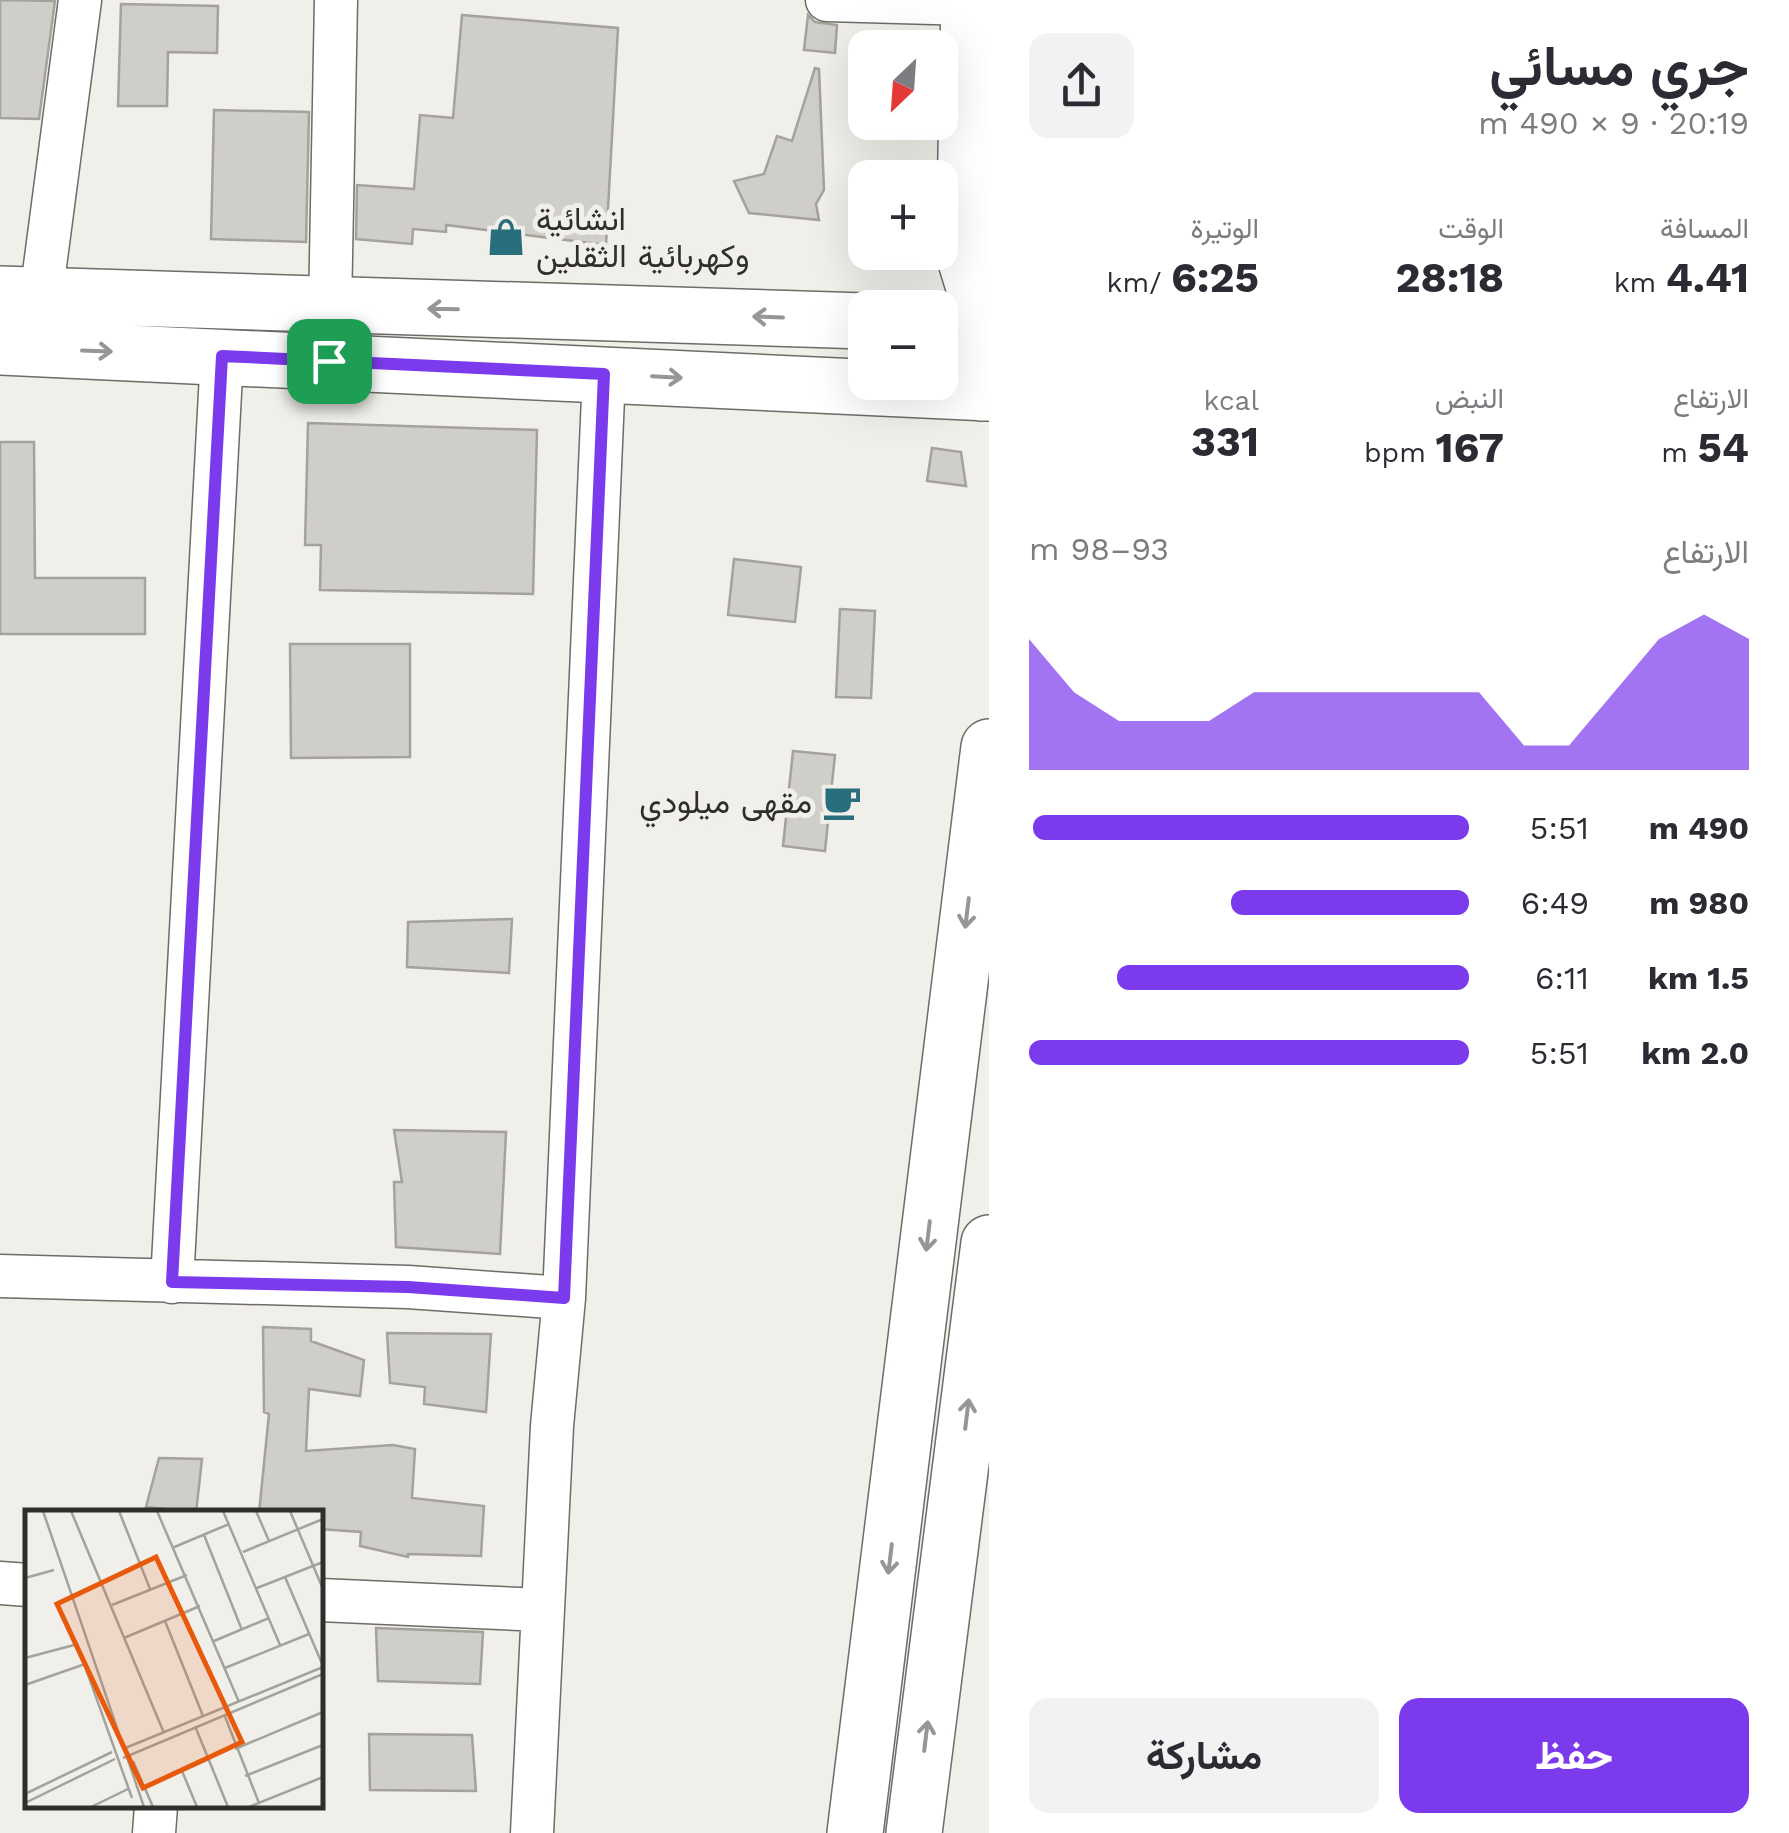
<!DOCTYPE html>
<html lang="ar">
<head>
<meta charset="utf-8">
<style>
  body { margin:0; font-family:"Work Sans",Vazirmatn,sans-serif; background:#f2f2f3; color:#2b2b33; direction:rtl; height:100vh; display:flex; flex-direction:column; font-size:38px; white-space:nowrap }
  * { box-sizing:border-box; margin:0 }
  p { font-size:32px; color:#7c7c81 }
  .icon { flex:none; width:55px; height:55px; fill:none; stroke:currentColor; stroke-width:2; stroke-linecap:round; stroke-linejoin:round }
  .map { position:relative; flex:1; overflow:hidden; direction:ltr }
  .sheet { display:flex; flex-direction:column; background:#fff; width:800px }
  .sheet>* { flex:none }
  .needle { width:65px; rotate:205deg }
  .tools { position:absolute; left:848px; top:30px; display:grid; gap:20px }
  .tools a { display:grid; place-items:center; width:110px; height:110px; border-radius:20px; background:#fff; box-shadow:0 10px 40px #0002; font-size:50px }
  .pin { position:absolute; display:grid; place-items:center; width:85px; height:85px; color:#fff; margin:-42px; border-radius:20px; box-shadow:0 5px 15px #0006 }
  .round { display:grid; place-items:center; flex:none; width:105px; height:105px; border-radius:20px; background:#f2f2f3 }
  .overview { display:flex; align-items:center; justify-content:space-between; height:170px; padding:0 40px }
  h1 { font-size:55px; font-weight:700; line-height:75px }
  .stats { display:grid; grid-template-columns:repeat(3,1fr); gap:15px; height:170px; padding:10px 40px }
  .stats div { display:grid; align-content:center }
  .stats b { font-size:42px; font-weight:700 }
  .stats small { font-size:28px; font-weight:400 }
  .stats p { font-size:28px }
  .chart { height:280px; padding:20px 40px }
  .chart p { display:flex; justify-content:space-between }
  .chart svg { width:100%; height:180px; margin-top:10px; fill:#7c3aed; opacity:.7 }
  .cta { display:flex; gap:20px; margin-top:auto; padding:20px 40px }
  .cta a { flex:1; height:115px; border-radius:20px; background:#7c3aed; color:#fff; font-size:40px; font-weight:700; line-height:115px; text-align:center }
  .cta a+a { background:#f2f2f3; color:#2b2b33 }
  ul { padding:0 40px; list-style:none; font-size:32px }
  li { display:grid; grid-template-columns:160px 120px 1fr; align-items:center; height:75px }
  li i { height:25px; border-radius:12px; background:#7c3aed }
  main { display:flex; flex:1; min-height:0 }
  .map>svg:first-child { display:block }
</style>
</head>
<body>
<main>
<section class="sheet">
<div class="overview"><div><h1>جري مسائي</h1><p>20:19 · 9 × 490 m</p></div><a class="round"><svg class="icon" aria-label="share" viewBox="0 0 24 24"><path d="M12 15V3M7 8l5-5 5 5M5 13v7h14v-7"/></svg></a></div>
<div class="stats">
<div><p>المسافة</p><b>4.41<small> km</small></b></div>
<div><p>الوقت</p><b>28:18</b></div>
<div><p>الوتيرة</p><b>6:25<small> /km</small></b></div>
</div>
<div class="stats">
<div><p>الارتفاع</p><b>54<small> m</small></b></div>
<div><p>النبض</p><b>167<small> bpm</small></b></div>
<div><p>kcal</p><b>331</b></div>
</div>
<div class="chart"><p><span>الارتفاع</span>93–98 m</p>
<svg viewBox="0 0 160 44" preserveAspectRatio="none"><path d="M0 44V12L10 25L20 32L30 32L40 32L50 25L60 25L70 25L80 25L90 25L100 25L110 38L120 38L130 25L140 12L150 6L160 12V44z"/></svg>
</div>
<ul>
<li><b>490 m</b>5:51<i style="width:99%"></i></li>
<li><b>980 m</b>6:49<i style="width:54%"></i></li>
<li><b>1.5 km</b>6:11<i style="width:80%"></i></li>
<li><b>2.0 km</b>5:51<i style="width:100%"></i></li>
</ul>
<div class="cta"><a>حفظ</a><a>مشاركة</a></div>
</section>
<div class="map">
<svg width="989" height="1833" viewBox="0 0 989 1833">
  <rect width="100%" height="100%" fill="#f1efe9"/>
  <!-- building -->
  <path fill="#d0cec8" stroke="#a4a29c" stroke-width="2.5" d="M0,0L55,1L39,119L0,118Z
    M121,4L218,6L217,53L168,52L167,106H118Z
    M462,15L618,28L606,245L446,225V232L413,229L412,244L356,239L357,185L414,189L420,115L453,118Z
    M808,15L815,22L837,25L835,53L804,50Z
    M815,68L819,69L824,190L816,204L819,220L749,213L734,181L764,174L777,136L792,141Z
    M214,110L309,112L306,242L211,239Z
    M308,423L537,430L533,594L320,590L321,545H305Z
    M0,442H34L35,578H145V634H0Z
    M932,448L961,452L966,486L927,481Z
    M734,559L801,567L795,622L728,615Z
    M840,609L875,611L871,698L836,697Z
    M290,644H410V757L291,758Z
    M793,751L835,755L825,851L783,846Z
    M512,919L509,973L407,967L408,922Z
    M394,1130L506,1132L500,1254L396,1247L394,1182H402Z
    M263,1327L311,1329V1341L364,1360L360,1396L309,1389L306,1451L393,1445L415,1449L412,1498L484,1506L481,1556L408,1554V1557L360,1546L361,1532L320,1529V1513H259L269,1414L264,1412Z
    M387,1333L491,1334L486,1412L424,1404L425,1387L390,1383Z
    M159,1458L202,1459L196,1513H165V1509L146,1507Z
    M376,1628L483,1632L480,1684L378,1681Z
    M369,1734L472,1735L476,1791L370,1790Z"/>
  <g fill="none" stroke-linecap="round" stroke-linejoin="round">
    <!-- street casing -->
    <g stroke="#6e6c67" stroke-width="45">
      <path id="street" d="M827,0L969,4
        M41,296L80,0
        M330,308L336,0
        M0,1276L408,1287L564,1298
        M172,1282L222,356
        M0,1583L28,1585
        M320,1600L542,1610
        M154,1833L156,1806
        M532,1833L552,1426L564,1298L604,374"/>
    </g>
    <!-- secondary casing -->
    <g stroke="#6e6c67" stroke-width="58">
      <path id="secondary" d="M969,0L964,255L986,326L981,393
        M0,294L865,321
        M0,347L989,393
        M855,1833L989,747
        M914,1833L989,1243"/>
    </g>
    <!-- street -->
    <use href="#street" stroke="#fff" stroke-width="42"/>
    <!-- secondary -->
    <use href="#secondary" stroke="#fff" stroke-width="55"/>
  </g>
  <!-- one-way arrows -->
  <defs><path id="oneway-shaft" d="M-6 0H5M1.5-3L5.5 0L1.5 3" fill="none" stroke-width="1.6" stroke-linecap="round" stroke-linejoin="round" transform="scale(2.5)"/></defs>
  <g stroke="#979696">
    <use href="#oneway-shaft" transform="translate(443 309) rotate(-179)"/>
    <use href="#oneway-shaft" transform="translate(768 317) rotate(-178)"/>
    <use href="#oneway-shaft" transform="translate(97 351) rotate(2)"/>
    <use href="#oneway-shaft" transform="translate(667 377) rotate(3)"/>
    <use href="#oneway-shaft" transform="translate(967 913) rotate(97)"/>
    <use href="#oneway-shaft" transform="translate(928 1236) rotate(97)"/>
    <use href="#oneway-shaft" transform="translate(967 1414) rotate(-83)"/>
    <use href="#oneway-shaft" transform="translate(890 1559) rotate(97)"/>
    <use href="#oneway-shaft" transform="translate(926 1736) rotate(-83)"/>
  </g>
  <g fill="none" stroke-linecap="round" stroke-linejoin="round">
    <!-- route casing -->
    <g stroke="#fff" stroke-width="20">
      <path id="route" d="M222,356L604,374L564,1298L408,1287L172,1282Z"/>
    </g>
    <!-- route -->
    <use href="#route" stroke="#7c3aed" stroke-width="12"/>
  </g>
  <!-- icons -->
  <defs>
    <g id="shop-bare" transform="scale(3)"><path d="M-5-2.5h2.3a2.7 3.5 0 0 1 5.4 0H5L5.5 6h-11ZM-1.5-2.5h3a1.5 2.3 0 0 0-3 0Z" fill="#296e7d" stroke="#f1efe9" stroke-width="2.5" paint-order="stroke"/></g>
    <g id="cafe-bare" transform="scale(3)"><path d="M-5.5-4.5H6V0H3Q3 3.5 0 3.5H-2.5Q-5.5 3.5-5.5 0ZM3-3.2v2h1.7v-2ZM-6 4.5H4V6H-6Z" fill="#296e7d" stroke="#f1efe9" stroke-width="2.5" paint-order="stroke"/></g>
  </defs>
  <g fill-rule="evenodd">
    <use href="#shop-bare" x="506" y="237"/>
    <use href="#cafe-bare" x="842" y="802"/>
  </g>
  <g text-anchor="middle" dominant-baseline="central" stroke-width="10" stroke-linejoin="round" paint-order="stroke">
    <!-- poi labels -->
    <g font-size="32" fill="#2f2e2c" stroke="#f1efe9" text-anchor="start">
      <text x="536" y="219">انشائية<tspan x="536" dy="37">وكهربائية الثقلين</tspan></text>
      <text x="812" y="802" text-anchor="end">مقهى ميلودي</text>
    </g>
  </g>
  <!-- overview -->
  <g transform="translate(25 1510)">
    <rect width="298" height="298" fill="#f1efe9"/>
    <path fill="none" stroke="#a3a29d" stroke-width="2.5" d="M18,1L119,297M46,1L139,223M94,1L125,79M132,1L214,192M198,1L255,135M231,1L244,31M265,1L298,79M179,25L217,120M147,38L204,14M218,42L298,9M260,67L298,156M0,68L29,60M232,78L298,52M87,95L162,65M140,111L178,206M99,128L175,96M189,131L244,108M0,148L53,134M200,158L284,124M61,159L107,288M0,175L60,154M199,204L234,293M170,216L203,297M98,239L298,157M210,239L298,202M98,248L298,164M108,251L128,297M157,261L172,297M220,266L298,235M119,277L184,249M0,284L87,242M0,293L90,249M66,297L103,279M224,297L298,267"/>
    <path fill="#e8590c" fill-opacity="0.15" stroke="#e8590c" stroke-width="5" d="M131,47L217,232L118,278L32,94Z"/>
    <rect width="298" height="298" fill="none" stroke="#2f2e2c" stroke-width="5"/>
  </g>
</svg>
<div class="tools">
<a><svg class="needle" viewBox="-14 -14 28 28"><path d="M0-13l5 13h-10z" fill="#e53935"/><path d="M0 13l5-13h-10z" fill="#7c7c81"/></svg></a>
<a>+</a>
<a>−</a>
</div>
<div class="pin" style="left:329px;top:361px;background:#1e9e55"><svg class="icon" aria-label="arrive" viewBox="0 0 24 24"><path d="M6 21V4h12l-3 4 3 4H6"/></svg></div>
</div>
</main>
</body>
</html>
